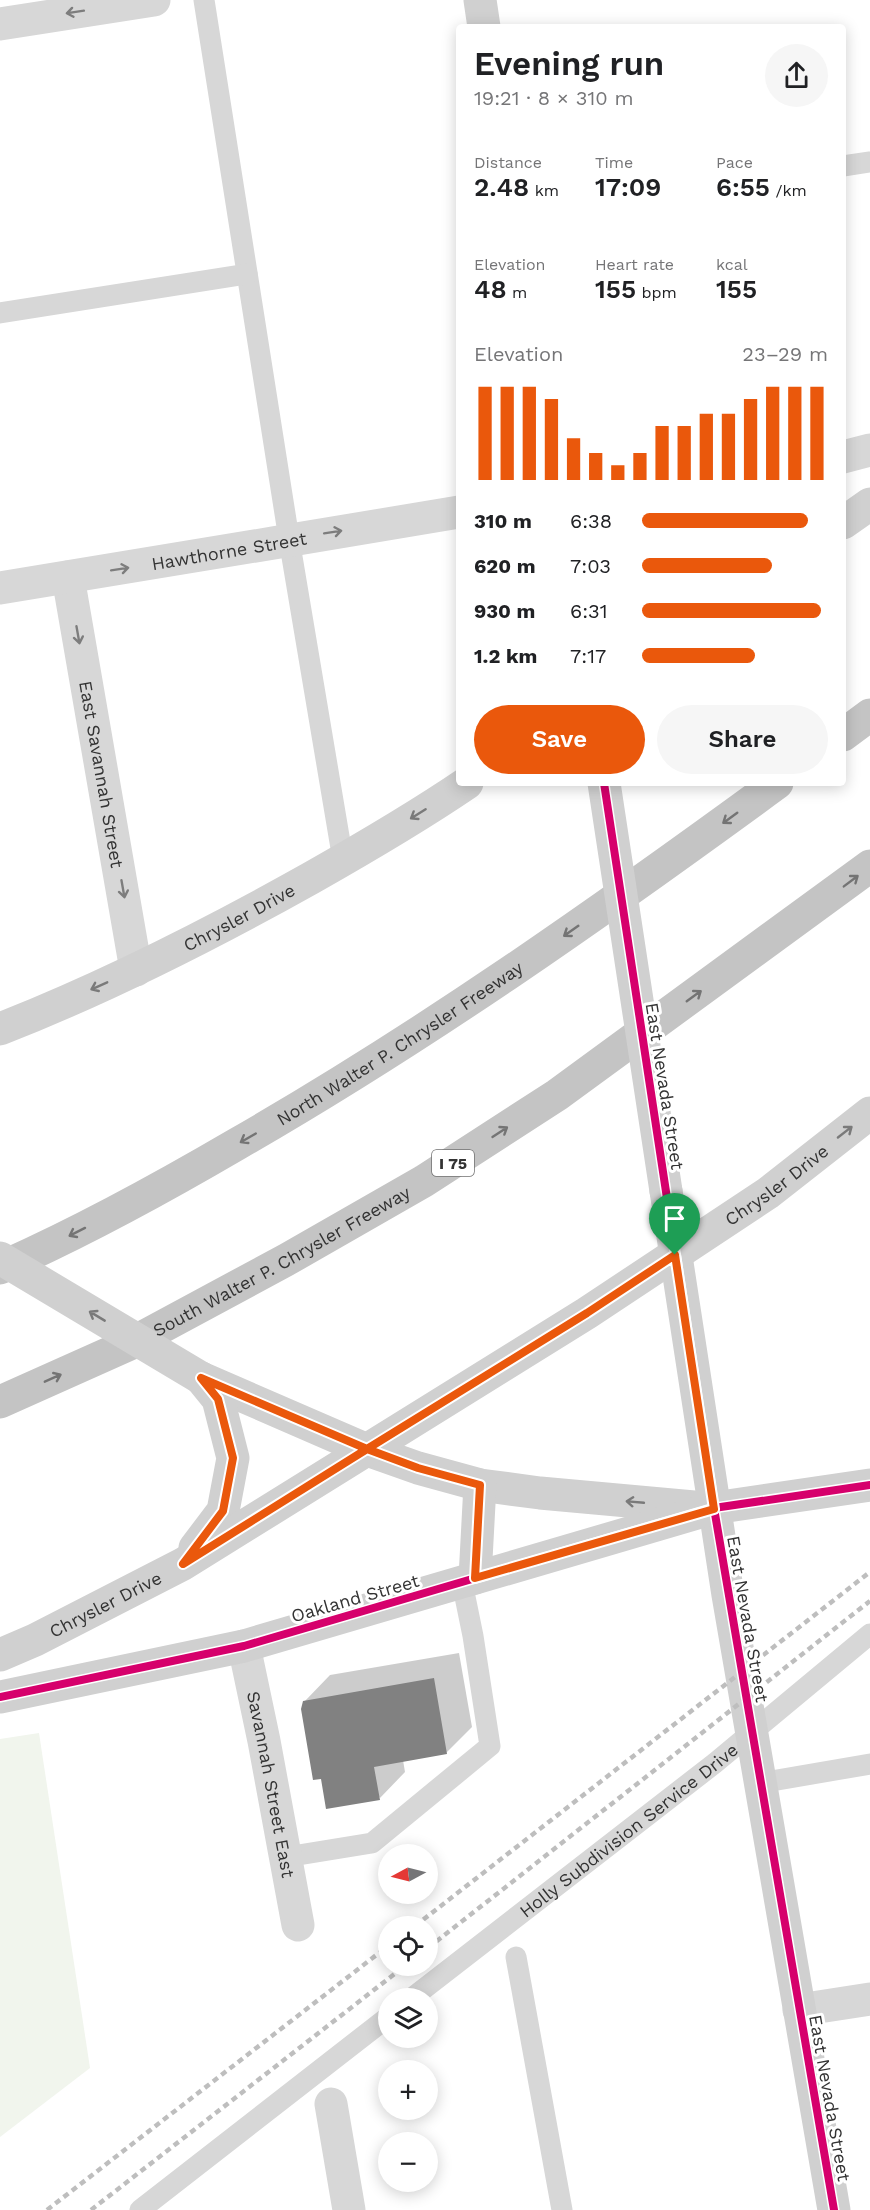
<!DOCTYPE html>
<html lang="en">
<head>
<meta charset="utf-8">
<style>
  body { margin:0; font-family:"Work Sans",sans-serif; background:#f6f6f6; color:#202124; height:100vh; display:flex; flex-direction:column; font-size:22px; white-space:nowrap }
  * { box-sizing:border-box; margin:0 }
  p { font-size:20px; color:#757577 }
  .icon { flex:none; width:33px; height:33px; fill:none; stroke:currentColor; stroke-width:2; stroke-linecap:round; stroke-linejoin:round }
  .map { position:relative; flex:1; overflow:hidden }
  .drawer { position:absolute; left:456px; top:24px; width:390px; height:762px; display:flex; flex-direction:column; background:#fff; border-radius:6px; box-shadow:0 3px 15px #0003 }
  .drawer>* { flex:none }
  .needle { width:39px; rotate:263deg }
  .buttons { position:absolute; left:378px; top:1844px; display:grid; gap:12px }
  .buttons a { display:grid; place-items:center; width:60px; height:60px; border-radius:50%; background:#fff; box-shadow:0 3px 15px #0003; font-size:30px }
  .pin { position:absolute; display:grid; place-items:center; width:51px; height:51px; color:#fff; margin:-62px -26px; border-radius:50% 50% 50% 0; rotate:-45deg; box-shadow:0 0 6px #0007 }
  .pin .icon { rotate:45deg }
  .round { display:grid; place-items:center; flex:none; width:63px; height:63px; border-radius:32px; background:#f6f6f6 }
  .summary { display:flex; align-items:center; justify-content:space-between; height:102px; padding:0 18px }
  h1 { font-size:33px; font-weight:600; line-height:45px }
  .stats { display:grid; grid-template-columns:repeat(3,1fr); gap:9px; height:102px; padding:6px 18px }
  .stats div { display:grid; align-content:center }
  .stats b { font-size:26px; font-weight:600 }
  .stats small { font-size:16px; font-weight:400 }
  .stats p { font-size:16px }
  .chart { height:168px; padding:12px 18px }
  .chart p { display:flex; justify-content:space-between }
  .chart svg { width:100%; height:108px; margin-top:6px; stroke:#ea580c; stroke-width:6 }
  .action { display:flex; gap:12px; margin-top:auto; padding:12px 18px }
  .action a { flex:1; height:69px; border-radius:36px; background:#ea580c; color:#fff; font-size:24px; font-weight:600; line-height:69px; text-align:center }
  .action a+a { background:#f6f6f6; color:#202124 }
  ul { padding:0 18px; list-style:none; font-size:20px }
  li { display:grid; grid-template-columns:96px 72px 1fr; align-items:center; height:45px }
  li i { height:15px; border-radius:8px; background:#ea580c }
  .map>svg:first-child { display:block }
</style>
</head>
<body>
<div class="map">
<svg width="870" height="2210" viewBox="0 0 870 2210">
  <rect width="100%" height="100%" fill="#fff"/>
  <!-- green -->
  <path fill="#f1f5ed" d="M39,1733L90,2068L0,2137V1739Z"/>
  <!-- shadow -->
  <path fill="#0003" d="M459,1653L472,1727L446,1753L403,1760L405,1772L380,1798L304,1702L330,1675Z"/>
  <!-- building -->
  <path fill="#818181" d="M434,1678L447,1754L374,1767L380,1800L326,1809L321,1779L313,1780L301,1709L303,1701Z"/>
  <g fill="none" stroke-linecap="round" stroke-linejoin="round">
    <!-- lane -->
    <g stroke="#d7d7d7" stroke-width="21">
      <path d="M204,0L289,539L343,860"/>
      <path d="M843,166L870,162"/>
      <path d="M0,313L247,274"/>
      <path d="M760,1783L870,1764"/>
      <path d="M286,1857L372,1843L490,1746L473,1636L462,1582"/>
      <path d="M516,1957L562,2210"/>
      <path id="s1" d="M412,1998L715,1763L870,1634"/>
      <path d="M140,2210L388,2017"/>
    </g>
    <!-- street -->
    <g stroke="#d7d7d7" stroke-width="33">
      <path d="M0,24L154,0"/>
      <path d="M843,457L870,450"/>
      <path id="s2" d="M68,577L136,970"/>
      <path id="s3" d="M0,588C153,564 306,537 459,512"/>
      <path id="s4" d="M244,1646L264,1741L298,1925"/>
      <path d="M799,2010L870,1999"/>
      <path d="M331,2104L349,2210"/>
    </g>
    <!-- secondary -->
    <g stroke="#d0d0d0" stroke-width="33">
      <path d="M480,0L484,27"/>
      <path d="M843,523L870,504"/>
      <path id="s5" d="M0,1029C107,987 211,934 311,878C364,848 417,817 467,783"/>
      <path d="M666,1191L728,1595L834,2210"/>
      <path d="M201,1378L367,1450L418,1468L480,1485L540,1493L694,1507"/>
      <path d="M195,1548L223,1511L233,1458L218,1399L201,1378"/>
      <path d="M475,1578L480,1485"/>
      <path id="s6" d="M0,1655L35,1640L183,1564L587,1313L768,1193L870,1113"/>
      <path d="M0,1697L244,1646L714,1508L870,1485"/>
    </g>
    <!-- highway -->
    <g stroke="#c4c4c4" stroke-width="33">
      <path d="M843,735L870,715"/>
      <path id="s7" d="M0,1268C82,1232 160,1189 237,1144C425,1036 602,911 777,783"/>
      <path id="s8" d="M0,1402L132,1343L286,1260L424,1181L557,1095L870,866"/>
    </g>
    <!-- rail -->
    <path stroke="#bebebe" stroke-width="4.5" stroke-dasharray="6 4.5" stroke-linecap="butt" d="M415,1926L870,1572
      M428,1948L870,1601
      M47,2210L388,1946
      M91,2210L406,1965"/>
    <!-- secondary-bridge -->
    <path stroke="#d0d0d0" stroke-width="33" d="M604,783L666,1191
      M0,1258L201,1378"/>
    <!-- cycleway casing -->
    <g stroke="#fff" stroke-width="11">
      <path id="cycleway" d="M604,783L714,1508L834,2210
        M0,1697L244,1646L714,1508L870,1485"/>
    </g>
    <!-- cycleway -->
    <use href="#cycleway" stroke="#d6006c" stroke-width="8"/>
  </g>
  <!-- one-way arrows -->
  <defs><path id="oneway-shaft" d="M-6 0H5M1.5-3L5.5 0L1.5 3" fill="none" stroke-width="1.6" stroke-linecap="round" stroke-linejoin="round" transform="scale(1.5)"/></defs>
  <g stroke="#7d7d7d">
    <use href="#oneway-shaft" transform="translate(75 12) rotate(171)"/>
    <use href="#oneway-shaft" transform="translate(333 532) rotate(-9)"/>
    <use href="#oneway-shaft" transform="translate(120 569) rotate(-9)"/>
    <use href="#oneway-shaft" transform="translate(78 635) rotate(80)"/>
    <use href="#oneway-shaft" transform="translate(123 889) rotate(80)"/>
  </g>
  <g stroke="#7a7a7a">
    <use href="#oneway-shaft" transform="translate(418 814) rotate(148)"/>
    <use href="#oneway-shaft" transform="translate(99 986) rotate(156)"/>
    <use href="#oneway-shaft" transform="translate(845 1132) rotate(-38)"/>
    <use href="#oneway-shaft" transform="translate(97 1316) rotate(-149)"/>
    <use href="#oneway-shaft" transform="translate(635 1502) rotate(-175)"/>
  </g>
  <g stroke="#747474">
    <use href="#oneway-shaft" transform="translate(730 818) rotate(144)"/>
    <use href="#oneway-shaft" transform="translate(851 881) rotate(-37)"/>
    <use href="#oneway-shaft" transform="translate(571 931) rotate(145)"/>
    <use href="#oneway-shaft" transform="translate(694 996) rotate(-36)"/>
    <use href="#oneway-shaft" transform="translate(500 1132) rotate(-33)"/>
    <use href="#oneway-shaft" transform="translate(248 1138) rotate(150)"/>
    <use href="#oneway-shaft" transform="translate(77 1232) rotate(153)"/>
    <use href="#oneway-shaft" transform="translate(53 1378) rotate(-24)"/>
  </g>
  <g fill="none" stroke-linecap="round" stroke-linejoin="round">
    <!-- route casing -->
    <g stroke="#fff" stroke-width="12">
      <path id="route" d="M675,1255L587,1313L367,1449L201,1378L218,1399L233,1458L223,1511L183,1564L367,1449L418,1468L480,1485L475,1578L714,1509L675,1255"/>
    </g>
    <!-- route -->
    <use href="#route" stroke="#ea580c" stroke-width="8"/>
  </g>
  <g text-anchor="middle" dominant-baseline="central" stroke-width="6" stroke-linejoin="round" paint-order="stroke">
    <!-- shield labels -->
    <rect fill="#fff" stroke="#707070" stroke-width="1.5" x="432" y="1150" width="42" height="26" rx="4.5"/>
    <g font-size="16" font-weight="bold" fill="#333">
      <text x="453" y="1163">I 75</text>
    </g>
    <!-- street labels -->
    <g font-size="18" fill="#333" stroke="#fff">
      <text stroke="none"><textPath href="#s3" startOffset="232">Hawthorne Street</textPath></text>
      <text stroke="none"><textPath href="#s2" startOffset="200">East Savannah Street</textPath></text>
      <text stroke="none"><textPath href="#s5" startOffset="264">Chrysler Drive</textPath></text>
      <text stroke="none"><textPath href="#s7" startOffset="459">North Walter P. Chrysler Freeway</textPath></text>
      <text transform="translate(665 1086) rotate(81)">East Nevada Street</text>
      <text stroke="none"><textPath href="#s6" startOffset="909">Chrysler Drive</textPath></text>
      <text stroke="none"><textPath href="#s8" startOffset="315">South Walter P. Chrysler Freeway</textPath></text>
      <text transform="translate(355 1598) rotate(-16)">Oakland Street</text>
      <text stroke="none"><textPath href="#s6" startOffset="117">Chrysler Drive</textPath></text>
      <text transform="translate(748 1619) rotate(80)">East Nevada Street</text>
      <text stroke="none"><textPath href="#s4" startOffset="141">Savannah Street East</textPath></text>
      <text stroke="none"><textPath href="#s1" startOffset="274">Holly Subdivision Service Drive</textPath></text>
      <text transform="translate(830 2098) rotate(80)">East Nevada Street</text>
    </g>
  </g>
</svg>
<div class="buttons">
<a><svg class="needle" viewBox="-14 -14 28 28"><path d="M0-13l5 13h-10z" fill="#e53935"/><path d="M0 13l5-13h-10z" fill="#757577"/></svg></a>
<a><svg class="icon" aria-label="locate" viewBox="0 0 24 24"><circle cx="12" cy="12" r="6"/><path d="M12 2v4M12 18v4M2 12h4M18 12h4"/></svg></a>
<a><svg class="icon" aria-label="layers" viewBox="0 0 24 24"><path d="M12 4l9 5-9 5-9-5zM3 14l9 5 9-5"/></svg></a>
<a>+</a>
<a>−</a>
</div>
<div class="pin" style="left:675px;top:1255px;background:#1e9e55"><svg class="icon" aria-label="arrive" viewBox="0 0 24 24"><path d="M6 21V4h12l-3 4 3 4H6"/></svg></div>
<section class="drawer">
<div class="summary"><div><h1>Evening run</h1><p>19:21 · 8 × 310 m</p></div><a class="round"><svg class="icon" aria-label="share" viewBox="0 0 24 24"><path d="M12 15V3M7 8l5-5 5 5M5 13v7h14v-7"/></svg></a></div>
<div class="stats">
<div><p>Distance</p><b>2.48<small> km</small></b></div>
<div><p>Time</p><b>17:09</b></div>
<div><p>Pace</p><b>6:55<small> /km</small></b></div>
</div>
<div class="stats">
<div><p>Elevation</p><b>48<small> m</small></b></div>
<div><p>Heart rate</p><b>155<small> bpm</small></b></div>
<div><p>kcal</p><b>155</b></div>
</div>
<div class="chart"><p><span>Elevation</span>23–29 m</p>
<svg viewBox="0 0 160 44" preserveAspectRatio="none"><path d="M5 44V6M15 44V6M25 44V6M35 44V11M45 44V27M55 44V33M65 44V38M75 44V33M85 44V22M95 44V22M105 44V17M115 44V17M125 44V11M135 44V6M145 44V6M155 44V6"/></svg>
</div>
<ul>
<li><b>310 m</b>6:38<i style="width:89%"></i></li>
<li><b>620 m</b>7:03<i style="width:70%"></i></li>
<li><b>930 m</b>6:31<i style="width:96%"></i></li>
<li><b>1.2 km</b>7:17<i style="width:61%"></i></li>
</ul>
<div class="action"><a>Save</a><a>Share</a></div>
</section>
</div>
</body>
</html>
